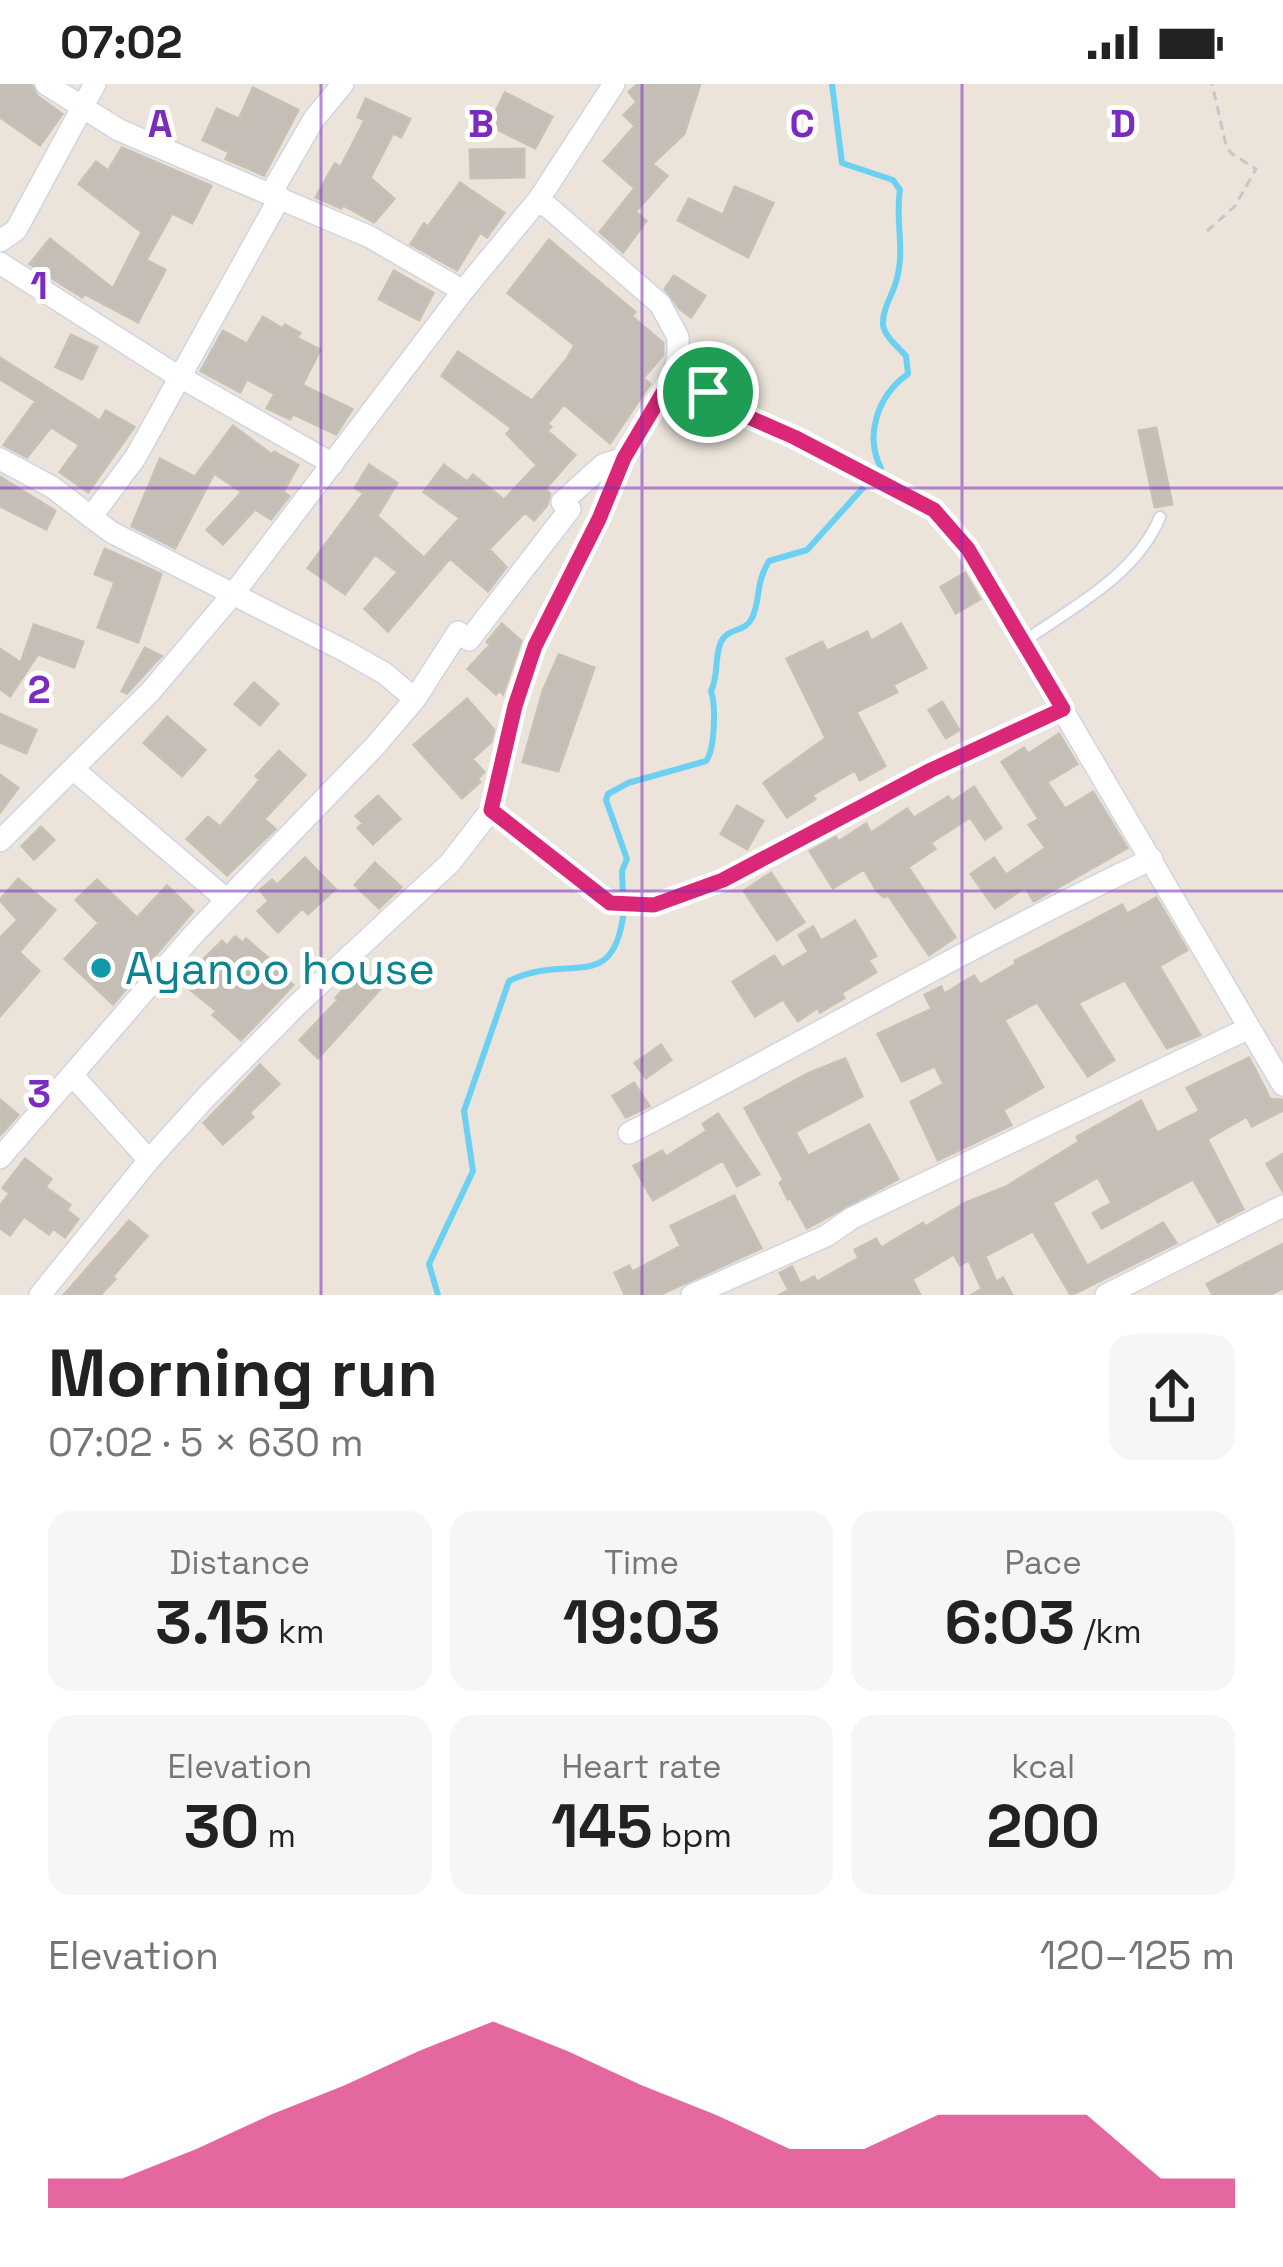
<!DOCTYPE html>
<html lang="en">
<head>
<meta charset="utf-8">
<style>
  body { margin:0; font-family:"Space Grotesk",sans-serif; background:#f6f6f6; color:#222; height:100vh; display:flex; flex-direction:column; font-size:45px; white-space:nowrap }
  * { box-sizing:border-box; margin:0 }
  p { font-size:39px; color:#767676 }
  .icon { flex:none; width:66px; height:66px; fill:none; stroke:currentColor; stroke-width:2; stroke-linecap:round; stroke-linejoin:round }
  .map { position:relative; height:1211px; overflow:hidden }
  .panel { display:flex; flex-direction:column; background:#fff; flex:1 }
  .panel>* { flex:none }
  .pin { position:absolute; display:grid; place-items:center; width:102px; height:102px; color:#fff; margin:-51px; border:6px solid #fff; border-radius:50%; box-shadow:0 3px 12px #0007 }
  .round { display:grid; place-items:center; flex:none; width:126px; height:126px; border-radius:24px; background:#f6f6f6 }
  .overview { display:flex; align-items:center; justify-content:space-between; height:204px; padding:0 48px }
  h1 { font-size:66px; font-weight:700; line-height:90px }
  .figures { display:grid; grid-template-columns:repeat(3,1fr); gap:18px; height:204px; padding:12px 48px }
  .figures div { display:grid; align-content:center; border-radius:24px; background:#f6f6f6; text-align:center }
  .figures b { font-size:60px; font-weight:700 }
  .figures small { font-size:33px; font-weight:400 }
  .figures p { font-size:33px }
  .chart { height:336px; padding:24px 48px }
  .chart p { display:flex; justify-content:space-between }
  .chart svg { width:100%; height:216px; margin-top:12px; fill:#db2777; opacity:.7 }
  .status { display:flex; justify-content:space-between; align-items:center; height:84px; padding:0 60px; background:#fff; direction:ltr }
  .status svg { height:33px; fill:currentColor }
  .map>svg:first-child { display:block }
</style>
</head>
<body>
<div class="status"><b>07:02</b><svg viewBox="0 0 49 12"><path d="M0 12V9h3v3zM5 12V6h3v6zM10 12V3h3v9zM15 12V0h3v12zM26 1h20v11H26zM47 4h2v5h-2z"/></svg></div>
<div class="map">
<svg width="1283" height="1211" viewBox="0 0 1283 1211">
  <rect width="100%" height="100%" fill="#ece4db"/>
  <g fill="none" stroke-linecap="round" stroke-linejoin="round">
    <!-- stream -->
    <path stroke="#6bd0f1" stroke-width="6" d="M623,813L622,787L627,775L606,716L608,710L628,699L706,677C715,666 716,621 711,607C719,591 714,573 721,558C728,543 745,549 752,534C761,515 755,500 769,477L807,466L881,384C864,351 878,311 908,290L906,272C898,263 885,253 883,241C882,224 894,209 897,194C905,165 895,136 900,106L893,96L842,79L832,0
      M438,1211L429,1180L473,1087L464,1027L509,897C570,867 614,913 624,826"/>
  </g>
  <!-- building -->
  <path fill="#c4beb7" stroke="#c7c0b4" stroke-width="3" d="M0,0H31L37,12L62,30L40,61L0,33Z
    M638,0H700L684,50L652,80L667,92L635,128L646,137L623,168L600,148L635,104L604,77L635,42L624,31L637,18L629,8Z
    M253,4L298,26L264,91L226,75L229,68L203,56L217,25L239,35Z
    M505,9L552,33L535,64L489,41Z
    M366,15L410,35L401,53L393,49L370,94L394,115L374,138L343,121L341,124L316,113L335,80L341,83L365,36L358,33Z
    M122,64L211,102L192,139L172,129L146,176L165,186L138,238L85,210L82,213L30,180L50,155L113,205L142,148L79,100L96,78L108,87Z
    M524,65V93L471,94L470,66Z
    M460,99L504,129L487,153L480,148L457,186L411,160L424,140L428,143Z
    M735,103L773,119L748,173L678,136L689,115L723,131Z
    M549,156L635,228L631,232L663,259V271L643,294L650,300L610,359L564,320L547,340L551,343L547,347L575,371L545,405L550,410L547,421L534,436L525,428L489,465L506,483L488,507L450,474L388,547L365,525L398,488L375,470L345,510L308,484L364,409L355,404L369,381L397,399L377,432L424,474L460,434L424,408L444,381L467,398L473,391L504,416L537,381L507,350L512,344L442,292L458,268L532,317L567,275L575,261L508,209Z
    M394,187L433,209L419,236L379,215Z
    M674,192L705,212L691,233L680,225L665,205Z
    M263,233L283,245L285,241L300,249L297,254L320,266L302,301L352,325L336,350L293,330L290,335L267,324L275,310L247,295L240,308L201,287L223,247L247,260Z
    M71,251L97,263L82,295L56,283Z
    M0,274L100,337L106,327L134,343L88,408L60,388L80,361L51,343L27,373L4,361L36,317L0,295Z
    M233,342L272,371L274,368L298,381L283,408L289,412L271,435L255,425L223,460L207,446L242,408L214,389L175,464L132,442L160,375L195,393Z
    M1156,344L1172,420L1155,423L1139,347Z
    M0,393L55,427L46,445L0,422Z
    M105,465L161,490L138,558L98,543L115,498L95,490Z
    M965,489L980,515L956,529L941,503Z
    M502,540L521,557L503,610L499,606L496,610L468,585L490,561L487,558Z
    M901,540L926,584L893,601L897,608L856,628L885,682L860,696L855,686L812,711L815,715L787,733L764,699L826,654L787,575L822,558L827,567L867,548L871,557Z
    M34,541L83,558L74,583L38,570L10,612L0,605V565L21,579Z
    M145,564L161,572L127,609L122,607Z
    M559,571L594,584L558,687L523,678L543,607Z
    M254,599L278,620L260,641L235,620Z
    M467,615L494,646L491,658L472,675L484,688L477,695L480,698L462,714L414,661Z
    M942,618L959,646L946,654L929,626Z
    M0,630L36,646L26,669L0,658Z
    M167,633L205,666L182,692L144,659Z
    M1059,650L1077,680L1047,698L1065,725L1093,708L1127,764L1034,817L1025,803L995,824L971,790L994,774L1006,791L1046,764L1029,741L1039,735L1002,678L1024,664L1028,670Z
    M279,667L305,691L264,735L275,745L227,791L187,755L208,733L220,743L260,696L256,692Z
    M0,691L18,704L0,728Z
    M974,703L1001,744L985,755L970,733L930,759L935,765L908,783L955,853L929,871L888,811L884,813L877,807L864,785L833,804L810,767L836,753L838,758L866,740L871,749L907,725L914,734L948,713L952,718Z
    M378,712L400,735L373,760L358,744L363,739L356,732Z
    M737,722L763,737L747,765L721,750Z
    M41,743L54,756L34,775L22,762Z
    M305,774L335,805L308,830L302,824L278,848L258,827L269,817L260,806L272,796L277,801Z
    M375,779L401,803L379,824L355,801Z
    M771,789L804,838L777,856L744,807Z
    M18,795L55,826L19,868L39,887L0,932V854L18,836L0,816Z
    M97,796L137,834L167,802L193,827L113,920L65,875L99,839L76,816Z
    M1156,814L1187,866L1159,882L1200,951L1167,964L1125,896L1078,919L1114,976L1088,992L1037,918L1004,936L1043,1003L1003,1026L1011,1041L938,1076L911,1018L944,1000L935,982L902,997L878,950L932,925L925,911L941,903L944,910L974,892L980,901L1016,880L1015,877L1122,821L1127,830Z
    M855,837L876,872L868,876L876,888L841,909L844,914L820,928L818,923L798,937L783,915L755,932L733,898L774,872L782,884L809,868L799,851L813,843L821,857Z
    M235,853L243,859L246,855L288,891L285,895L293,901L241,956L213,931L217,927L181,898L222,857L227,862Z
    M360,886L381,904L318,974L300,956L338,916L336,914Z
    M661,961L671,976L646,994L635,979Z
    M1249,974L1270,1015L1282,1016L1283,1026L1252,1042L1247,1032L1207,1055L1243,1125L1218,1138L1193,1095L1102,1144L1093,1129L1112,1119L1098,1093L1052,1119L1087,1182L1163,1139L1176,1159L1071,1211L1033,1147L985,1172L996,1198L1003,1194L1012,1211H972L982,1205L969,1176L960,1181L954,1170L912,1195L920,1211H780L789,1206L780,1189L792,1183L800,1200L814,1193L817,1198L859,1174L855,1166L876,1155L881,1164L923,1139L925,1143L965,1119L1006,1103L1079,1058L1077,1053L1141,1017L1157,1049L1200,1027L1187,1004Z
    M845,975L862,1012L795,1048L808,1072L869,1041L898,1095L807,1144L790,1113L788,1115L780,1099L784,1096L745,1024L809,989Z
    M260,981L279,1000L249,1029L253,1033L223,1060L204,1039Z
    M634,999L649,1022L626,1033L613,1012Z
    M0,1016L18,1031L0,1051Z
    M718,1030L759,1090L737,1102L723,1076L653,1116L634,1082L662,1067L666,1073L707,1047L703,1040Z
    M1283,1070V1107L1267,1080Z
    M25,1075L51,1095L45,1103L70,1121L66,1126L78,1135L65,1153L53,1144L49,1150L24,1132L10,1151L0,1144V1122L10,1109L3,1104Z
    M734,1112L761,1164L659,1211H625L615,1189L629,1182L632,1188L681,1162L671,1142Z
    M129,1137L147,1152L112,1193L115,1195L100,1211H64Z
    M1283,1160V1204L1269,1211H1213L1207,1200Z"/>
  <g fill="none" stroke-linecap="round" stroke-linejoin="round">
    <!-- service casing -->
    <g stroke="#d0d4e3" stroke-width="14">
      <path id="service" d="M1023,558C1073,523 1136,491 1160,433"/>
    </g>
    <!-- minor casing -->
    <g stroke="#d0d4e3" stroke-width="24">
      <path id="minor" d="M46,0L119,46L370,153L463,207
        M271,109L314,35L343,0
        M0,157L16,146L95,0
        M0,179L168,286L333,380
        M0,375L52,403L111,448L347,568L384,589L415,615
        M91,433L135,374L280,113
        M968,465L1283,1001
        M73,685L227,816
        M491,726L611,819L654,821L723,796L931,686L1063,625
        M0,757L150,608L234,509L463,207L539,115L614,0
        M73,992L149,1076
        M629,1049C804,959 974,859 1152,775
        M0,1074L193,851L376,661L415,615L458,548L469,556L570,425L562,418L603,381L624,374
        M40,1211L149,1076L206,1013L298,920L450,779L491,726L515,622L535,562L599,435L624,374L674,290L678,271V253L660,220L539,115
        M692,1211L826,1152L852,1134L1249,944
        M1106,1211L1283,1122"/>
    </g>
    <!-- path -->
    <path stroke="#c7c7c7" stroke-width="3" stroke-dasharray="9 6" stroke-linecap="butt" d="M1207,147L1235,122L1256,85L1231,69L1226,61L1212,0
      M691,299L739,329L794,353L934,426L957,451"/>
    <!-- service -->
    <use href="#service" stroke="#fff" stroke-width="10"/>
    <!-- minor -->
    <use href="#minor" stroke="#fff" stroke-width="21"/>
  </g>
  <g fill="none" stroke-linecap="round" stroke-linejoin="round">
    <!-- route casing -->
    <g stroke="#fff" stroke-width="24">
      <path id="route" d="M674,290L739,329L794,353L934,426L968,465L1063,625L931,686L723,796L654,821L610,819L491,726L515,622L535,562L599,435L624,374Z"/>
    </g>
    <!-- route -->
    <use href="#route" stroke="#db2777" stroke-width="15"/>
  </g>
  <!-- grid -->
  <path fill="none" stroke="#7b2cbf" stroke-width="3" stroke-opacity="0.55" d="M321,0V1211M642,0V1211M962,0V1211M0,404H1283M0,807H1283"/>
  <!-- markers -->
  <circle fill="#0f9aa8" stroke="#fff" stroke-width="4.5" cx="101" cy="884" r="12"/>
  <g text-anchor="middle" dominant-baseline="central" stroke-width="10" stroke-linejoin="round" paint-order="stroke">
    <!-- culture labels -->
    <g font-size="45" fill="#0d838f" stroke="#fff" text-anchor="start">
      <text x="125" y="884">Ayanoo house</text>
    </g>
  </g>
  <g font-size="39" text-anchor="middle" font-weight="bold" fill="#7b2cbf" stroke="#fff" stroke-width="10" stroke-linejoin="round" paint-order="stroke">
    <text x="160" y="53">A</text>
    <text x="481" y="53">B</text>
    <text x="802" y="53">C</text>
    <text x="1123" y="53">D</text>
    <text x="39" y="215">1</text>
    <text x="39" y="619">2</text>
    <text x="39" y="1023">3</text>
  </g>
</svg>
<div class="pin" style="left:708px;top:308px;background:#1e9e55"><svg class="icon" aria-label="arrive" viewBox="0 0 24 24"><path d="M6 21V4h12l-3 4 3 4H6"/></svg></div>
</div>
<section class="panel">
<div class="overview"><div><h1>Morning run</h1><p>07:02 · 5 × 630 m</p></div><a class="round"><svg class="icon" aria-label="share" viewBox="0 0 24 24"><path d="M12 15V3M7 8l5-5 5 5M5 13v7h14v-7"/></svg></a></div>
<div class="figures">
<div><p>Distance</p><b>3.15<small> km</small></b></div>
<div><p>Time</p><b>19:03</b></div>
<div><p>Pace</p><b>6:03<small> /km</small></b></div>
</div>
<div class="figures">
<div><p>Elevation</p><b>30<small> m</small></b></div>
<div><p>Heart rate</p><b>145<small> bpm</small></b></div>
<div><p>kcal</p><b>200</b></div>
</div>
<div class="chart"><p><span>Elevation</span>120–125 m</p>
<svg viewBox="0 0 160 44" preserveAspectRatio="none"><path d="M0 44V38L10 38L20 32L30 25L40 19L50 12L60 6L70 12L80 19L90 25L100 32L110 32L120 25L130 25L140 25L150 38L160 38V44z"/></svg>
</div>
</section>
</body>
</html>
